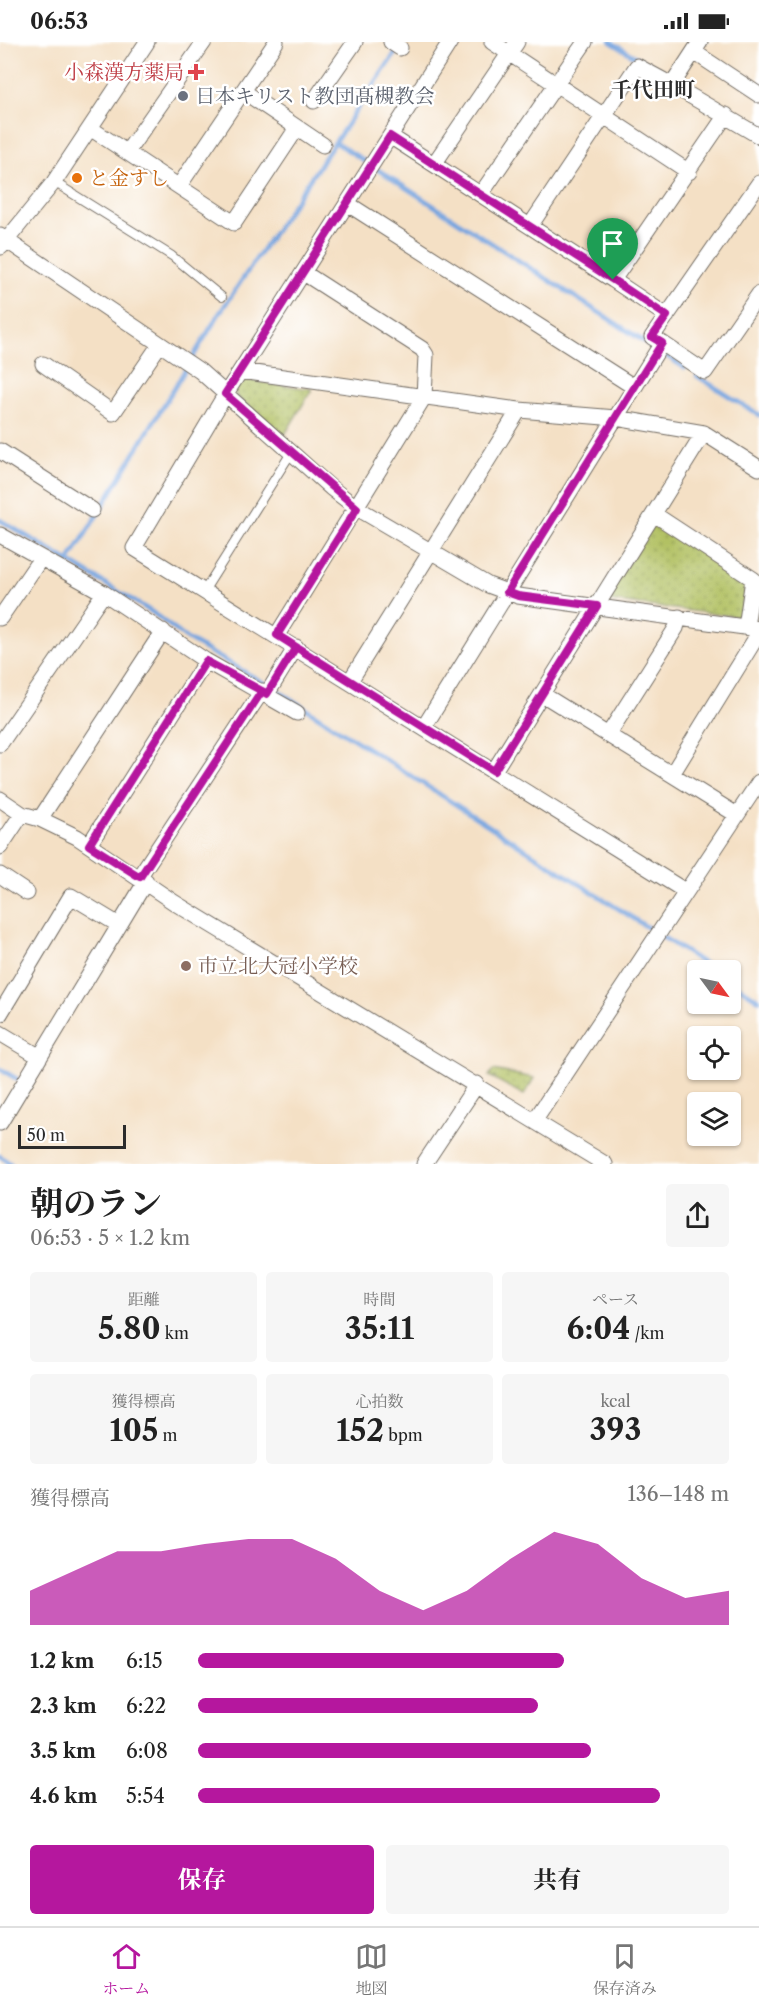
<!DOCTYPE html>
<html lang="ja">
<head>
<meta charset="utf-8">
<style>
  body { margin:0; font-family:"Libre Caslon Text","Noto Serif JP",serif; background:#f6f6f6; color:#222; height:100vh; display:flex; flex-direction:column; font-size:22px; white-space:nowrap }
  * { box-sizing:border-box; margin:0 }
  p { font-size:20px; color:#767676 }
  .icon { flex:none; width:33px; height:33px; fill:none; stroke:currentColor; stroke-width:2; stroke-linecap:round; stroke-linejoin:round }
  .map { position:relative; height:1122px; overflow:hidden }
  .panel { display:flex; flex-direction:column; background:#fff; flex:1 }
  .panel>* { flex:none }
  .needle { width:39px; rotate:123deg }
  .controls { position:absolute; left:687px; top:918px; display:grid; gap:12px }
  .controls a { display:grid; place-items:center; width:54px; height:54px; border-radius:6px; background:#fff; box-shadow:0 2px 4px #0004; font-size:30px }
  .scale { position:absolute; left:18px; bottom:15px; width:108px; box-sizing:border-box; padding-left:6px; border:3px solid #2b2b2b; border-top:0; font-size:16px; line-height:21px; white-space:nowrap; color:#2b2b2b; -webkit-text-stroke:4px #fff; paint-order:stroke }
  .pin { position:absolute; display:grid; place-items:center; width:51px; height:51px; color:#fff; margin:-62px -26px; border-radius:50% 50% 50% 0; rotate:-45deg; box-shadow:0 0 6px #0007 }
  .pin .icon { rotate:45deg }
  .round { display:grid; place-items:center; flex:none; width:63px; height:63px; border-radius:6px; background:#f6f6f6 }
  .head { display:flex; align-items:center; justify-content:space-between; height:102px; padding:0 30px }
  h1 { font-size:33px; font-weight:700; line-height:45px }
  .stats { display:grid; grid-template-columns:repeat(3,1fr); gap:9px; height:102px; padding:6px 30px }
  .stats div { display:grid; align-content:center; border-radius:6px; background:#f6f6f6; text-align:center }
  .stats b { font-size:30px; font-weight:700 }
  .stats small { font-size:16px; font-weight:400 }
  .stats p { font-size:16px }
  .chart { height:168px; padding:12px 30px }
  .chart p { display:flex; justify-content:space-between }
  .chart svg { width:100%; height:108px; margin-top:6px; fill:#b5179e; opacity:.7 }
  .cta { display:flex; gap:12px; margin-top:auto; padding:12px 30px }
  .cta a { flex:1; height:69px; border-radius:6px; background:#b5179e; color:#fff; font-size:24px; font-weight:700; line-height:69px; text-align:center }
  .cta a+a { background:#f6f6f6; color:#222 }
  ul { padding:0 30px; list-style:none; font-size:20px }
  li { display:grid; grid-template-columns:96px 72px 1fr; align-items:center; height:45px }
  li i { height:15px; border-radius:8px; background:#b5179e }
  .status { display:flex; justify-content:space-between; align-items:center; height:42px; padding:0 30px; background:#fff; direction:ltr }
  .status svg { height:16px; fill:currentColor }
  .tabs { display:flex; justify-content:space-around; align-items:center; height:84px; border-top:2px solid #e0e0e0; background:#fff; font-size:16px; color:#767676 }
  .tabs a { display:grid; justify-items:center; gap:3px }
  .tabs .selected { color:#b5179e }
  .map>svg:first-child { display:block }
</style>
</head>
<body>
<div class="status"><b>06:53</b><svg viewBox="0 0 49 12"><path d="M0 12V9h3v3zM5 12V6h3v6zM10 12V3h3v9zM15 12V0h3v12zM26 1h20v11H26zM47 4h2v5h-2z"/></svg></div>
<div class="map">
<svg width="759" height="1122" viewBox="0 0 759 1122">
  <defs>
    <pattern id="green-dots" width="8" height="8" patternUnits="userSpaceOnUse" patternTransform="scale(1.5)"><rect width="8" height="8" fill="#b2c164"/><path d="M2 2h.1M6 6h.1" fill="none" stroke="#919d53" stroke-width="1.8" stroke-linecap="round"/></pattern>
  </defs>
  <rect width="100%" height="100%" fill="#fff"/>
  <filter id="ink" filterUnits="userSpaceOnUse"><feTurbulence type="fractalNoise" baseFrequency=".0167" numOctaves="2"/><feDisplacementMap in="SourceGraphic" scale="12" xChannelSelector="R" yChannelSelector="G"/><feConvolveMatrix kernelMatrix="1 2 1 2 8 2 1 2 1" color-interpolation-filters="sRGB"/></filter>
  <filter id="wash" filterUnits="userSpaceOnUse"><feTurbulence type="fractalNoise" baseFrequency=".008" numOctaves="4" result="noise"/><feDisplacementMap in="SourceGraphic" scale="24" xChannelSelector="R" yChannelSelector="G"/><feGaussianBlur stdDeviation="1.35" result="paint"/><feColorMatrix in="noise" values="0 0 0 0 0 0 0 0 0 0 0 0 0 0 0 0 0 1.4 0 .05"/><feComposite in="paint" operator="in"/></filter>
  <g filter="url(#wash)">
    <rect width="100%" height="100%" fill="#f4e0c5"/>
    <!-- green -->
    <path fill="url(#green-dots)" stroke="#6e7648" stroke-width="1.5" d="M246,338L312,347L284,394L236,354L235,348L240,340Z
      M659,480L747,541L740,575L609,559L607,554L653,482Z
      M493,1028L534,1036L524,1053L489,1034Z"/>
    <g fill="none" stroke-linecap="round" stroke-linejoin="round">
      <!-- stream -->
      <path stroke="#76a4df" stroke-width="4.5" d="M611,0L642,19
        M335,100L685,326
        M697,334L759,373
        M0,478L152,570L187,597L280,650L714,928
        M68,521L219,272L396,10
        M730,939L759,958
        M0,1027L17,1037
        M0,1114L11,1122"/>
    </g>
  </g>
  <g filter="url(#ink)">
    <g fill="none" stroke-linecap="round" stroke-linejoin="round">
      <!-- service casing -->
      <g stroke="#716a61" stroke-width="10">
        <path id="service" d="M54,140L172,214L222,255
          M204,549L291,411"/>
      </g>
      <!-- minor casing -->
      <g stroke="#716a61" stroke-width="17">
        <path id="minor" d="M391,0L400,6
          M450,0L225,353L134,506L685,849
          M492,0L689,130
          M694,10L759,53
          M672,43L759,94
          M243,49L323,103
          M314,59L355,0
          M90,86L234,181L297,86
          M390,94L613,238
          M127,110L204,0
          M434,122L517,0
          M179,144L276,0
          M481,152L585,0
          M348,162L634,345
          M530,184L637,24L672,43L700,0
          M0,194L200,329L331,446L357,466L488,543L518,554L759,587
          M1,205L54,140L147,0
          M667,274L613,238L726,73
          M662,301L652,295L759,141
          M43,322L113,371L160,302
          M241,329L519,368L616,376L704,391
          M0,409L92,468
          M654,472L753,537L746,585
          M0,493L104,551
          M0,576L41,516
          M277,593L424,355L426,313L422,307L304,231
          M350,639L519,368
          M267,652L296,605
          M542,652L737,773
          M424,685L662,301L705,330L759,252
          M608,693L676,586L679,575
          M0,702L104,551L206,619L297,671
          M494,729L704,391L759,426
          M672,732L759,591
          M0,757L22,772L40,777L77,795L175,861L605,1122
          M40,777L163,589
          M89,803L206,619
          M0,805L22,772
          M0,833L27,851
          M139,835L262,649
          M0,972L71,854L119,883
          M0,991L40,1015
          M535,1078L759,740
          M0,1081L146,839
          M424,1122L477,1042"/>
      </g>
      <!-- service -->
      <use href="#service" stroke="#fff" stroke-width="8"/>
      <!-- minor -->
      <use href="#minor" stroke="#fff" stroke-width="15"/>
    </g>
  </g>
  <g fill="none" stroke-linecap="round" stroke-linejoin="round" filter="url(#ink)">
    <!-- route casing -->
    <g stroke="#fff" stroke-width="12">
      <path id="route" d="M613,238L390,94L225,352L357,466L277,593L296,605L267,652L262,649L206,619L89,803L140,835L262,649L267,652L296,605L494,729L597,564L518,554L507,550L662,301L652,295L667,274L613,238"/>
    </g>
    <!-- route -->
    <use href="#route" stroke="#b5179e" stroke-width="8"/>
  </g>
  <!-- markers -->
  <path fill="#e0444e" stroke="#fff" stroke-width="2" d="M193 21h6v6h6v6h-6v6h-6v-6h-6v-6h6z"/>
  <circle fill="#6b7280" stroke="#fff" stroke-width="2" cx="183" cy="54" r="6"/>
  <circle fill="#e8710a" stroke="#fff" stroke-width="2" cx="77" cy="136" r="6"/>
  <circle fill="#8d6e63" stroke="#fff" stroke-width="2" cx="186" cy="924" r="6"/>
  <g text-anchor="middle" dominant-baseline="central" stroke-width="5" stroke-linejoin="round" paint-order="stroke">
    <!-- health labels -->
    <g font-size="20" fill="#be3a42" stroke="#fff" text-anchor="end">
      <text x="184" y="30">小森漢方薬局</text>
    </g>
    <!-- worship labels -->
    <g font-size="20" fill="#5b616d" stroke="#fff" text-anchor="start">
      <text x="195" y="54">日本キリスト教団髙槻教会</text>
    </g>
    <!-- food labels -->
    <g font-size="20" fill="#c56008" stroke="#fff" text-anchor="start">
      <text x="89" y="136">と金すし</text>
    </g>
    <!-- education labels -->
    <g font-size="20" fill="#785e54" stroke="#fff" text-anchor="start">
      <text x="198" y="924">市立北大冠小学校</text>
    </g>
    <!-- neighbourhood labels -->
    <g font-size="21" font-weight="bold" fill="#2b2b2b" stroke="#fff">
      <text x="653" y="47">千代田町</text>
    </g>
  </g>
</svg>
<div class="controls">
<a><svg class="needle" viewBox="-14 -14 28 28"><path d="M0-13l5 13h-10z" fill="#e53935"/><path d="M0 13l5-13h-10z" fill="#767676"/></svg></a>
<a><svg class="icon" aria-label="locate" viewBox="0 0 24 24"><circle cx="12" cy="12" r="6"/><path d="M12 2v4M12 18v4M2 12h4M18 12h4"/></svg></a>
<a><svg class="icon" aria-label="layers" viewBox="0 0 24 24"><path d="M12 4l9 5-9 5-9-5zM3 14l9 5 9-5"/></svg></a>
</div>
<div class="scale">50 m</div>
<div class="pin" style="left:613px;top:238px;background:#1e9e55"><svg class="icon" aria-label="arrive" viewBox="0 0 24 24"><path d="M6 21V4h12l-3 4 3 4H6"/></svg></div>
</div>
<section class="panel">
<div class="head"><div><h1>朝のラン</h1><p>06:53 · 5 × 1.2 km</p></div><a class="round"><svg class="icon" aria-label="share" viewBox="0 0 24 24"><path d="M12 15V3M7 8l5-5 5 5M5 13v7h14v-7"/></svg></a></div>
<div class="stats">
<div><p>距離</p><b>5.80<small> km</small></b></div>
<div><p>時間</p><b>35:11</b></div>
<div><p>ペース</p><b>6:04<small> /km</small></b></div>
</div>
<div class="stats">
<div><p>獲得標高</p><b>105<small> m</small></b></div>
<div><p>心拍数</p><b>152<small> bpm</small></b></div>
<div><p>kcal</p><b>393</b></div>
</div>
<div class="chart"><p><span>獲得標高</span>136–148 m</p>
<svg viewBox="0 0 160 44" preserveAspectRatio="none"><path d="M0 44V30L10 22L20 14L30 14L40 11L50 9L60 9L70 17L80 30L90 38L100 30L110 17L120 6L130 11L140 25L150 33L160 30V44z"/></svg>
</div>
<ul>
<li><b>1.2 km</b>6:15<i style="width:69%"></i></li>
<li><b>2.3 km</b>6:22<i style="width:64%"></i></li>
<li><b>3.5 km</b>6:08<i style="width:74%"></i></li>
<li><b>4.6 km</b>5:54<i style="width:87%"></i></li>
</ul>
<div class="cta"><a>保存</a><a>共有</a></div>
</section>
<nav class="tabs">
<a class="selected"><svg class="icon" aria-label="home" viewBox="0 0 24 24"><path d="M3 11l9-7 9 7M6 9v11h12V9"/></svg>ホーム</a>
<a><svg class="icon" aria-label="map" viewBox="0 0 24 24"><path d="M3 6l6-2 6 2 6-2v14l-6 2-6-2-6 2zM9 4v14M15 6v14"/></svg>地図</a>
<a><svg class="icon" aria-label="saved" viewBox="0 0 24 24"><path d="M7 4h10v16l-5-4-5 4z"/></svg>保存済み</a>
</nav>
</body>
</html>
